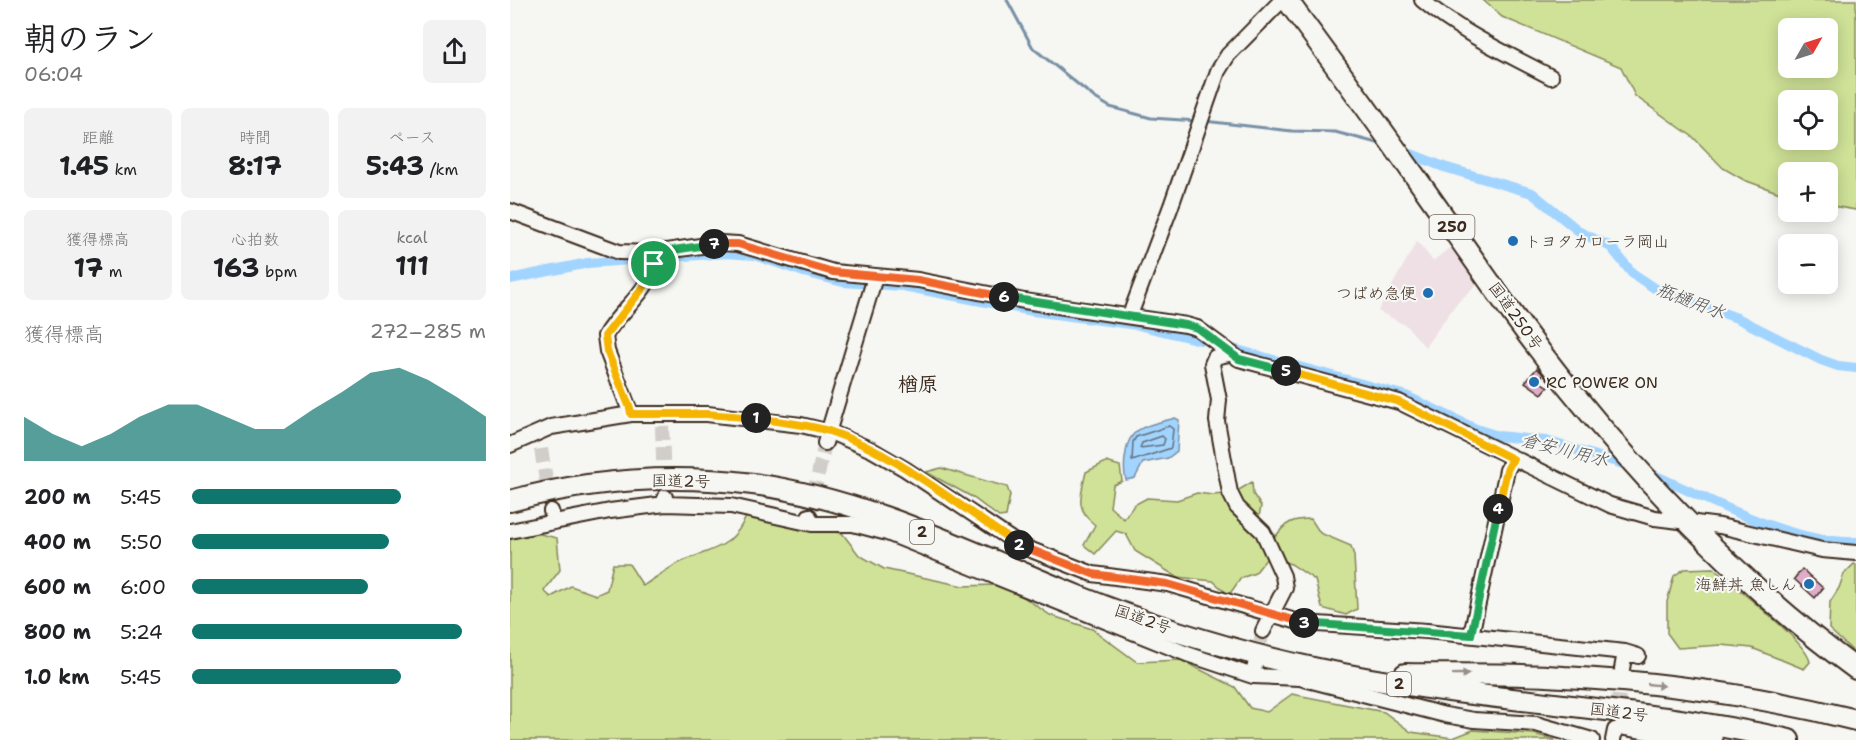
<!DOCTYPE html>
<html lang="ja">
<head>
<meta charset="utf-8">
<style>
  body { margin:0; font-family:"Shantell Sans","Klee One",sans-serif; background:#f2f2f2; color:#202124; height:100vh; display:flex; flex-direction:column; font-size:22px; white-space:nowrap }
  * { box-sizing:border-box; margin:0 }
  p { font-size:20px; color:#757577 }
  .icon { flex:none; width:33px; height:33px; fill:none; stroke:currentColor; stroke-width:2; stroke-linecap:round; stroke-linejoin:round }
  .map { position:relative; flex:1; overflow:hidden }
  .side { display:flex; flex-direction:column; background:#fff; width:510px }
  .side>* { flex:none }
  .needle { width:39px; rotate:51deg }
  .buttons { position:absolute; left:1268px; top:18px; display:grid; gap:12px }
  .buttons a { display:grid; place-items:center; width:60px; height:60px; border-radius:9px; background:#fff; box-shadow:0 3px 15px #0003; font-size:30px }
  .pin { position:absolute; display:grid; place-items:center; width:51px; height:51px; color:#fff; margin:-26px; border:3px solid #fff; border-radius:50%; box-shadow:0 2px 6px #0007 }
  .km { position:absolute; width:30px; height:30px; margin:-15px; border-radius:50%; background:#222; color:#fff; font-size:16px; line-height:30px; text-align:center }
  .round { display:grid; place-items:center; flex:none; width:63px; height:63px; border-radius:9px; background:#f2f2f2 }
  .headline { display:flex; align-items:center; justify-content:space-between; height:102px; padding:0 24px }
  h1 { font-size:33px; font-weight:700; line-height:45px }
  .figures { display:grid; grid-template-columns:repeat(3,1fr); gap:9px; height:102px; padding:6px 24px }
  .figures div { display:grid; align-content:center; border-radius:9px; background:#f2f2f2; text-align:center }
  .figures b { font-size:26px; font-weight:700 }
  .figures small { font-size:16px; font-weight:400 }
  .figures p { font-size:16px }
  .chart { height:168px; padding:12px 24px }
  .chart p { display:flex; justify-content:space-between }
  .chart svg { width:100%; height:108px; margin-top:6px; fill:#0f766e; opacity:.7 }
  ul { padding:0 24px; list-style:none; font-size:20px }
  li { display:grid; grid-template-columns:96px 72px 1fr; align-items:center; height:45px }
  li i { height:15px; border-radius:8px; background:#0f766e }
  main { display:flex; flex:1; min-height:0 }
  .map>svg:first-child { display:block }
</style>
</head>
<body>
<main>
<section class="side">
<div class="headline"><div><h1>朝のラン</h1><p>06:04</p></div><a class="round"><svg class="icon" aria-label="share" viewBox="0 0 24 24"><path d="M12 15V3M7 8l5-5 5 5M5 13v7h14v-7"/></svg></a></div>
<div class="figures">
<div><p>距離</p><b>1.45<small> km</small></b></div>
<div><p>時間</p><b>8:17</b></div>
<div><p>ペース</p><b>5:43<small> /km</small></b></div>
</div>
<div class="figures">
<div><p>獲得標高</p><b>17<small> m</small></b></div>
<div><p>心拍数</p><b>163<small> bpm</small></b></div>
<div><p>kcal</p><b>111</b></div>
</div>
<div class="chart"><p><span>獲得標高</span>272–285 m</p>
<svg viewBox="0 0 160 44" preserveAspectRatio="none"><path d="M0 44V26L10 33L20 38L30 33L40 26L50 21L60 21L70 26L80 31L90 31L100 23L110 16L120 8L130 6L140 11L150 18L160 26V44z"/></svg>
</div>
<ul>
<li><b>200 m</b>5:45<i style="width:71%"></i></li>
<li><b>400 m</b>5:50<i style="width:67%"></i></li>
<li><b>600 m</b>6:00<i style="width:60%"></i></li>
<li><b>800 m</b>5:24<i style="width:92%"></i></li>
<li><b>1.0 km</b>5:45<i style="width:71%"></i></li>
</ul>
</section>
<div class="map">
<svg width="1346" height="740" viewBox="0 0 1346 740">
  <rect width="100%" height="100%" fill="#f6f6f2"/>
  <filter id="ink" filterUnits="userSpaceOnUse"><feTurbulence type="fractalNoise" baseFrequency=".0167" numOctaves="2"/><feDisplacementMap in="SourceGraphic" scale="12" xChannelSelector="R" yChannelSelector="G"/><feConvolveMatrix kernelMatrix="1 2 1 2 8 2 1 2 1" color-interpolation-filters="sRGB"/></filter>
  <g filter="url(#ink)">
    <!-- built -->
    <path fill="#efe0e6" d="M907,241L923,261L942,246L970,282L946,304L915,347L897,326L868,311Z"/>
    <!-- green -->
    <path fill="#cfe297" stroke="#85865a" stroke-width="1.5" fill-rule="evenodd" d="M973,0H1346V210L1317,205V172H1278V196L1234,180L1213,168L1183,137L1125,96L1111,67L992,17ZM1317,28V68H1278V28ZM1317,100V140H1278V100Z
      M596,462L610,466L612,481L603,485L600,507L614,519L624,505L637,498L667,500L687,493L703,495L724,493L742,482L743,494L751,506L749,517L766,536C776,522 783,519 801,519L810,533L841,546L844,556L847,609L836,615L812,608L805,580L781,564L757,558L745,573L731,578L719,595L703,581L667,577L625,551L616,534L606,531L585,554L574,545L585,525C564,508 571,495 576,472Z
      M431,468L497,487L500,495L496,516L489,517L462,497L416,472Z
      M238,512L297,529L332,533L349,555L374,569L453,586L484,585L512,596L540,615L582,629L627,662L671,660L725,687L740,708L757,712L782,694L874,712L901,732L943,738L963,730L1024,734L1045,740H0V537L26,533L47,538L50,570L34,591L41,597L61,586L86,595L97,590L103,564H119L133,586C143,579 154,572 165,565C197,548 222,553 238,512Z
      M1344,564L1346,565V654L1319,629L1320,602L1329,588L1334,574Z
      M1203,568C1223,586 1296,640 1300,662L1294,669L1242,648L1211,645L1168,648L1157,633V602L1164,576L1174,569Z"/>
    <!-- water -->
    <path fill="#a1d4ff" stroke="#7890a5" stroke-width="1.5" d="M665,418L669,420L667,451L658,458L633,463L625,478L616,480C613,470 614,462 616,452C619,425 642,425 665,418Z"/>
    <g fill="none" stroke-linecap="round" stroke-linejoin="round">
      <!-- shore -->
      <path stroke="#646e78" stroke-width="1.5" d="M659,426L663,429L661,448L622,461L623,442L626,437Z
        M652,436L655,439L653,445L630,448L632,443Z"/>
      <!-- stream -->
      <path stroke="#7890a5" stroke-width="3" d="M497,0L523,48L585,98L600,107L641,118L688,121
        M694,121L782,131L825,132L867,143"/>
      <!-- canal -->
      <path stroke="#a1d4ff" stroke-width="10" d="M901,154L934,167L1022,193L1070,232L1101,247L1122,273L1146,289L1227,318L1311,360L1328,366L1346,368
        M0,279L78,263L217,253L244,255L294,272L333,282L393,286L523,311L628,325L690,340
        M727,350L896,396L966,429L988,436L1036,441L1120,466
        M1135,471C1196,497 1279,545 1346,542"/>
    </g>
    <!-- building -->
    <path fill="#dfacc9" stroke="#3b2a1e" stroke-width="1.5" d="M1027,368L1033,374L1030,379L1032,383L1038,387L1032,394L1015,382Z
      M1292,569L1313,588L1305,598L1284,579Z"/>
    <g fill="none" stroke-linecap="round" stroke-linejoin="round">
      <!-- minor-tunnel -->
      <path stroke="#d1cdc8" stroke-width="14" stroke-dasharray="14 7" stroke-linecap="butt" d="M152,426L154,487
        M31,449L41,511
        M299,516L315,443
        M746,663L753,631
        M1105,730L1111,674"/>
      <!-- minor casing -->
      <g stroke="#3b2a1e" stroke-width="18">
        <path id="minor" d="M912,0C951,33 996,53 1041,77
          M0,211L109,252L143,253L211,243L228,244L323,272L408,280L514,301L676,325L687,328L729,359L889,402L1100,505L1145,518L1210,526L1312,550L1346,553
          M620,315L661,206L708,71L718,55L772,0
          M719,354L705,357L702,364L709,400L707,421L720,493L727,507L753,532L773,576L775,588L753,631
          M121,414L97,351L95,336C110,308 148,288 143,253
          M315,443L365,277
          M0,445L41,427L121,414H197L291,425L320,432L362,450L395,469L511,546L583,574L658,584L792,623L917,631L1115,652
          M155,504L221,506L302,524L299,516
          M41,511L44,522L100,511L155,504V497
          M302,524H343L377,533L677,654L743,676
          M0,531L44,522
          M961,635L997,470L1003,459
          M745,665L743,676L790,678L935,715L964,720L1026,724L1082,740
          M1112,669L1115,652L1128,656
          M1103,740L1105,730"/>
      </g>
      <!-- highway casing -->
      <g stroke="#3b2a1e" stroke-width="24">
        <path id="highway" d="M777,0C819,57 861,114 902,172C954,244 1003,319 1059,388C1143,492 1238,590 1346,669
          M0,501C78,480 162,474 243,484C357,499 462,553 568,596C646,627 726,652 808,669C964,702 1124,705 1279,740
          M895,674C948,675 1001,673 1054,677C1153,682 1250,696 1346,720
          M1115,725L1202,740"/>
      </g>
      <!-- minor -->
      <use href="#minor" stroke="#f6f6f2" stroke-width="14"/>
      <!-- highway -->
      <use href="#highway" stroke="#f6f6f2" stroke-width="20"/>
    </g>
    <!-- one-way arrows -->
    <defs><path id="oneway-solid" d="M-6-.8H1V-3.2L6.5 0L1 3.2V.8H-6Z" transform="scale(1.5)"/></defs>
    <g fill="#989088">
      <use href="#oneway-solid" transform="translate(951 674) rotate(-1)"/>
      <use href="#oneway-solid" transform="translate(1146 685) rotate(6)"/>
    </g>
  </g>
  <g fill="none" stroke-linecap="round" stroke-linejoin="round" filter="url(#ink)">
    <!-- split-1 casing -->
    <g stroke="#fff" stroke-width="12">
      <path id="split-1" d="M144,264L140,279L95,336L97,351L120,408L121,414H197L246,418"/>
    </g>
    <!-- split-2 casing -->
    <g stroke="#fff" stroke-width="12">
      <path id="split-2" d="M246,418C270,422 296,424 319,431C389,454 448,507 509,545"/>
    </g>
    <!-- split-3 casing -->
    <g stroke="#fff" stroke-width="12">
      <path id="split-3" d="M509,545L583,574L658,584L794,623"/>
    </g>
    <!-- split-4 casing -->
    <g stroke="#fff" stroke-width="12">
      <path id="split-4" d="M794,623L961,635L988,509"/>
    </g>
    <!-- split-5 casing -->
    <g stroke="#fff" stroke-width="12">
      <path id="split-5" d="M776,371L889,402L1003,459L997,470L988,509"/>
    </g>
    <!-- split-6 casing -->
    <g stroke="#fff" stroke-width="12">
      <path id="split-6" d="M494,297L676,325L687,328L729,359L776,371"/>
    </g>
    <!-- split-7 casing -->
    <g stroke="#fff" stroke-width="12">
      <path id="split-7" d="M204,244H228L323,272L408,280L494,297"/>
    </g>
    <!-- split-8 casing -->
    <g stroke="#fff" stroke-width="12">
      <path id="split-8" d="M144,264L143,253L204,244"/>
    </g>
    <!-- split-1 -->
    <use href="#split-1" stroke="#f5b400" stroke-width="8"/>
    <!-- split-2 -->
    <use href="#split-2" stroke="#f5b400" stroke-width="8"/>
    <!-- split-3 -->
    <use href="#split-3" stroke="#f0652b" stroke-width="8"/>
    <!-- split-4 -->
    <use href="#split-4" stroke="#22a559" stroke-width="8"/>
    <!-- split-5 -->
    <use href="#split-5" stroke="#f5b400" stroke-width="8"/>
    <!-- split-6 -->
    <use href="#split-6" stroke="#22a559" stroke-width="8"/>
    <!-- split-7 -->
    <use href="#split-7" stroke="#f0652b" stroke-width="8"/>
    <!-- split-8 -->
    <use href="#split-8" stroke="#22a559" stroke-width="8"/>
  </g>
  <!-- markers -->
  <g fill="#1f6fb2" stroke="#f6f6f2" stroke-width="2">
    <circle cx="1003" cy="241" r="6"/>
    <circle cx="918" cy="293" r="6"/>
    <circle cx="1024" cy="382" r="6"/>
    <circle cx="1299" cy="584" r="6"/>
  </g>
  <g text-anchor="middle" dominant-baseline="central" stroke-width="4.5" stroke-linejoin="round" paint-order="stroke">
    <!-- shield labels -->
    <g fill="#f6f6f2" stroke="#73675e" stroke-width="1.5">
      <rect x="919.5" y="215" width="45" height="24" rx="4.5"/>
      <rect x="400" y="520" width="24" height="24" rx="4.5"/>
      <rect x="877" y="672" width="24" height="24" rx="4.5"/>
    </g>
    <g font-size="15" font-weight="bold" fill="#3b2a1e">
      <text x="942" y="227">250</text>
      <text x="412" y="532">2</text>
      <text x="889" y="684">2</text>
    </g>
    <!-- poi labels -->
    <g font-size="16" fill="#3b2a1e" stroke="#f6f6f2" text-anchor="start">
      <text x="1015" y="241">トヨタカローラ岡山</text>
      <text x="906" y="293" text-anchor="end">つばめ急便</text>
      <text x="1036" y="382">RC POWER ON</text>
      <text x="1287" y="584" text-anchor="end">海鮮丼 魚しん</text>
    </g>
    <!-- street labels -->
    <g font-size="16" fill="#3b2a1e" stroke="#f6f6f2">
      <text transform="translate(1006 316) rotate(54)">国道250号</text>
      <text transform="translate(171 481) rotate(1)">国道2号</text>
      <text transform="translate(633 619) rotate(19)">国道2号</text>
      <text transform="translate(1109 712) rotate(7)">国道2号</text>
    </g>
    <!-- water labels -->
    <g font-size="18" font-style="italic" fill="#545456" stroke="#f6f6f2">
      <text transform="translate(1181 301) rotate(21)">瓶樋用水</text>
      <text transform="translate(1055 450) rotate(14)">倉安川用水</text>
    </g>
    <!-- quarter labels -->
    <g font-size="20" font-weight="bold" fill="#3b2a1e" stroke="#f6f6f2">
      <text x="408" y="384">楢原</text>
    </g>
  </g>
</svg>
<div class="buttons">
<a><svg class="needle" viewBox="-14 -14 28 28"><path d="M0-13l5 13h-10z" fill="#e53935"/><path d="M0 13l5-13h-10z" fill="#757577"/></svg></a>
<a><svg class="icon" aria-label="locate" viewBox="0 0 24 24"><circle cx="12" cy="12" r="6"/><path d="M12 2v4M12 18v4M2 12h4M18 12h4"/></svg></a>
<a>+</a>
<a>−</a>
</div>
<div class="pin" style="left:144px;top:264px;background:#1e9e55"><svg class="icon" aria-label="arrive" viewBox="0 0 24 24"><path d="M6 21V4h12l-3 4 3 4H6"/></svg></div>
<b class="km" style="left:246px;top:418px">1</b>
<b class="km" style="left:509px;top:545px">2</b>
<b class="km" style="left:794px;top:623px">3</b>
<b class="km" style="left:988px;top:509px">4</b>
<b class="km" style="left:776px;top:371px">5</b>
<b class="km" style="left:494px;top:297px">6</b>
<b class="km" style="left:204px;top:244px">7</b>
</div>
</main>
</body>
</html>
